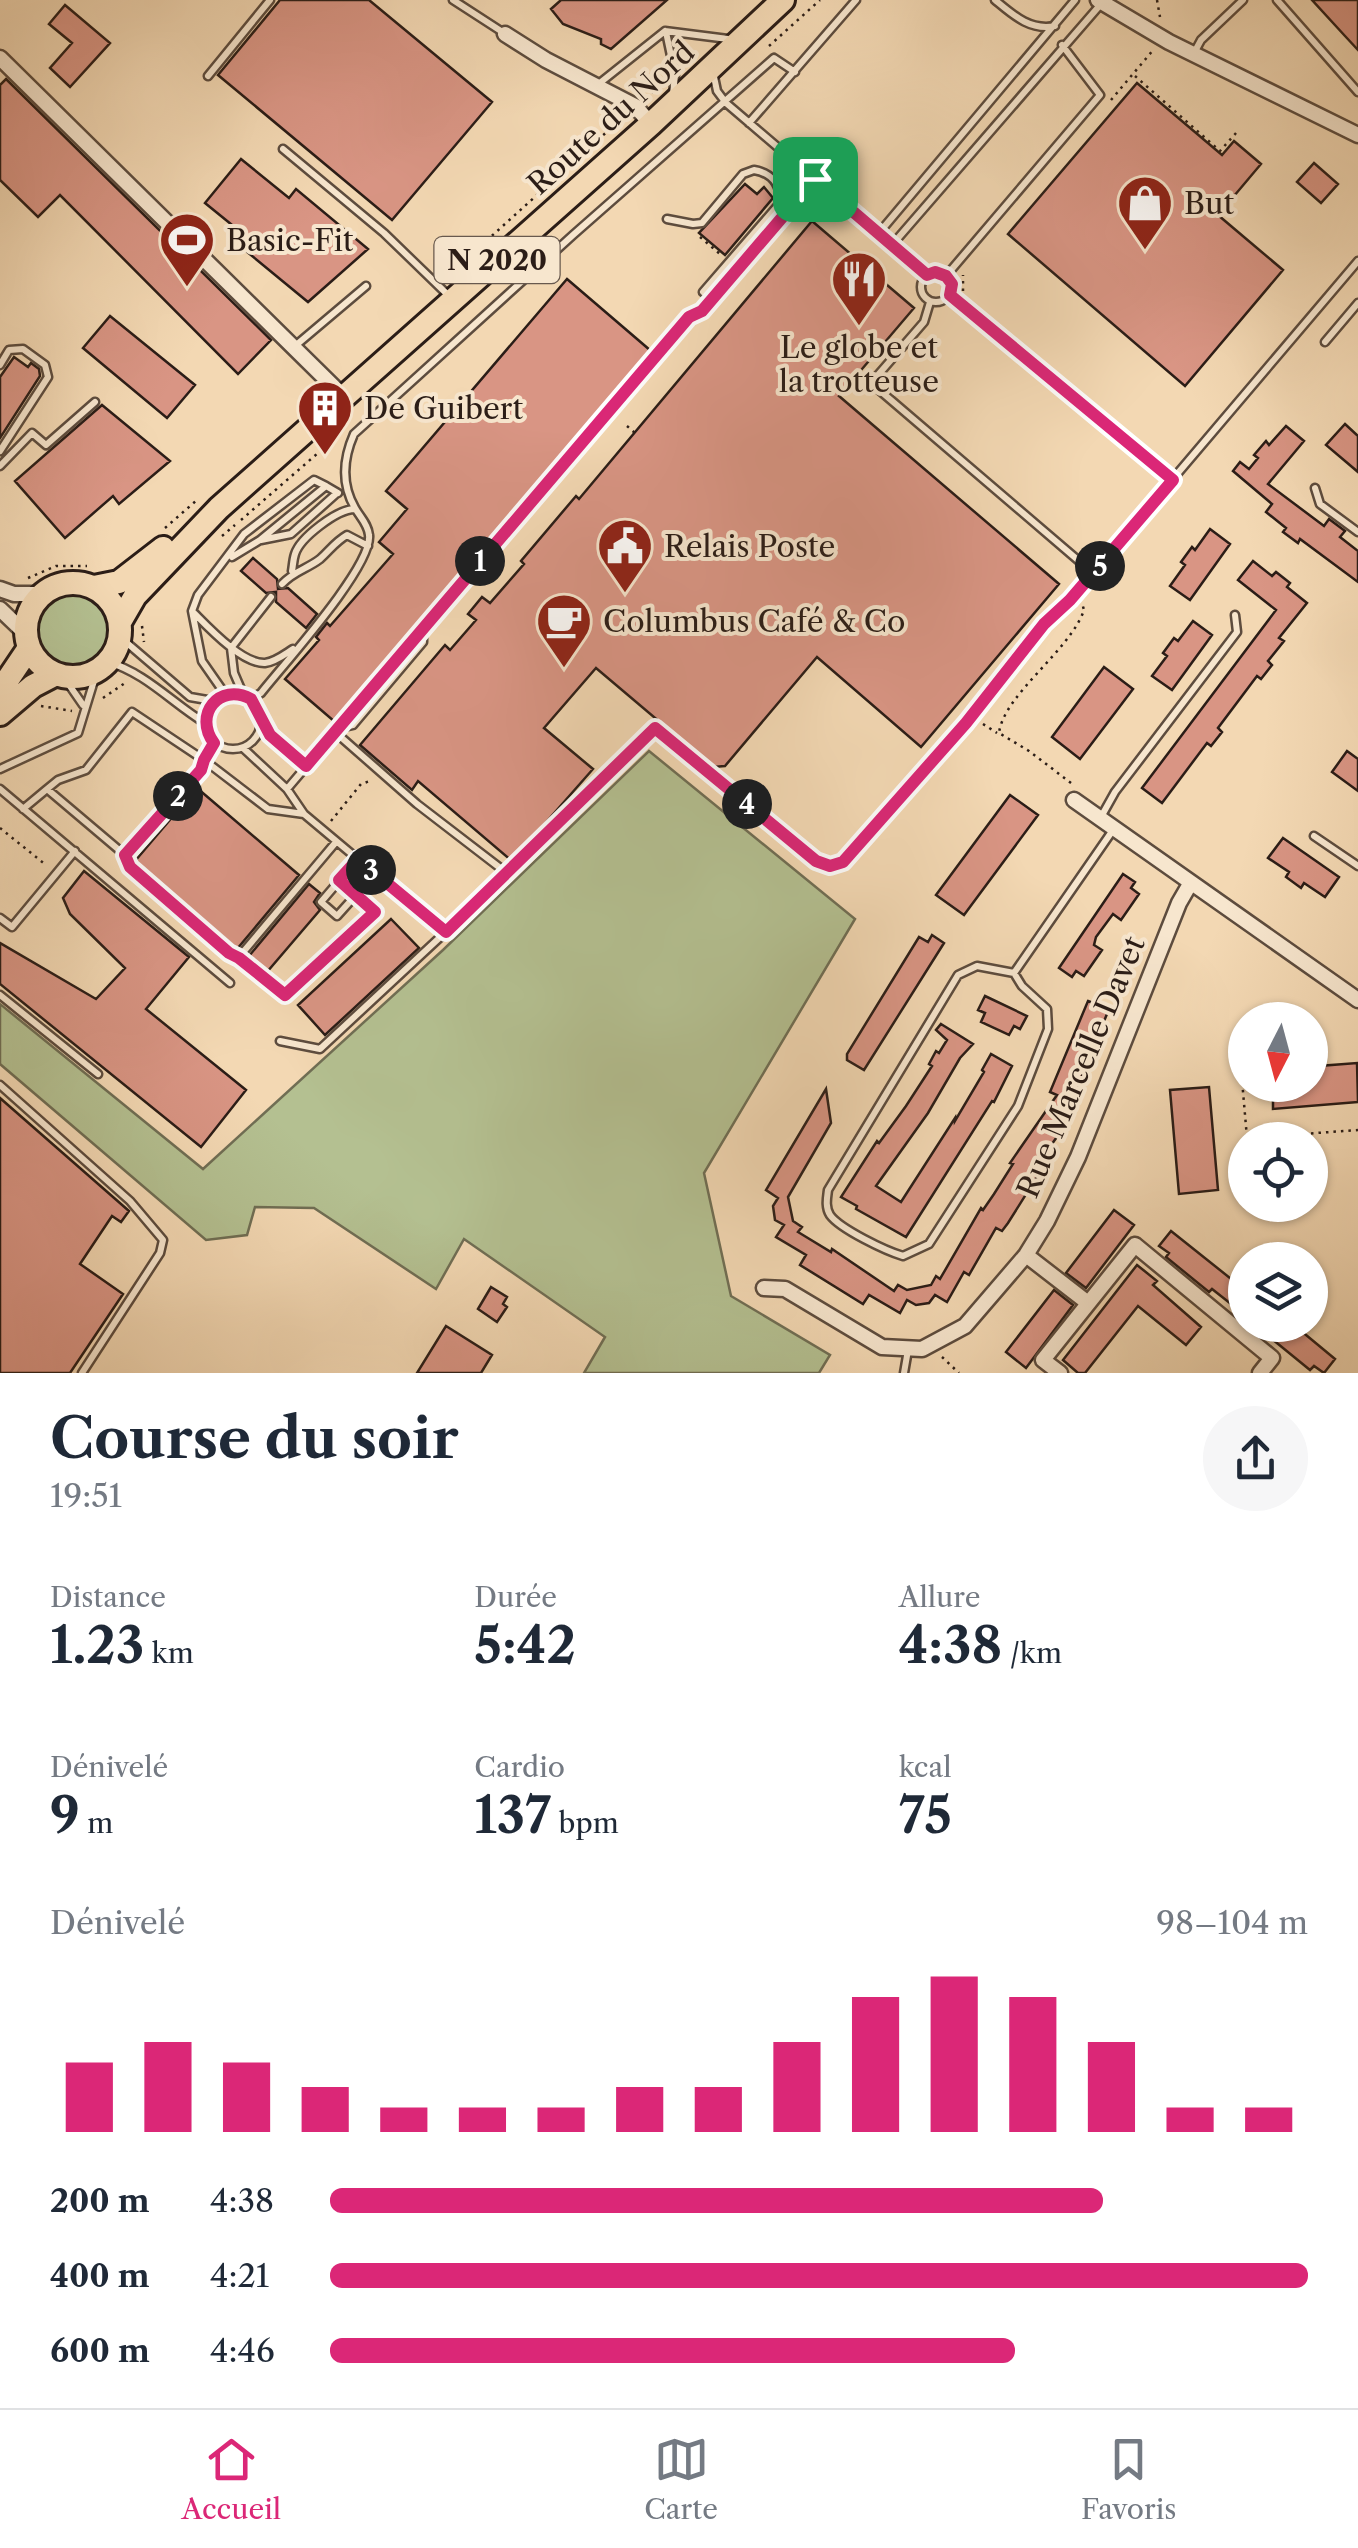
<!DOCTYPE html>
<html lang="fr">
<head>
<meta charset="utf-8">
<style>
  body { margin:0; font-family:"Libre Caslon Text",serif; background:#f6f6f7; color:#1f2937; height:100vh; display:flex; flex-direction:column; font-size:38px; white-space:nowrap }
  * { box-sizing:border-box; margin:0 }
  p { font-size:32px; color:#747a83 }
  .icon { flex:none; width:55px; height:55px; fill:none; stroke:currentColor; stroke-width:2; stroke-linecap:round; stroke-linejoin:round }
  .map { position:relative; height:1373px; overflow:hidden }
  .side { display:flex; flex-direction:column; background:#fff; flex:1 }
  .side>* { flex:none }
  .needle { width:65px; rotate:186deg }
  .fabs { position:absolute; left:1228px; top:1002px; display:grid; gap:20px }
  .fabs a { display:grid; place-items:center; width:100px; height:100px; border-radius:50%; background:#fff; box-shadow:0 2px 8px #0004; font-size:50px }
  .pin { position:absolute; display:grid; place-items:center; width:85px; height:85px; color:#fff; margin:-42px; border-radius:20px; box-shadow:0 5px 15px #0006 }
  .km { position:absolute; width:50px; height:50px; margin:-25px; border-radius:50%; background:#222; color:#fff; font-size:28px; line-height:50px; text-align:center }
  .round { display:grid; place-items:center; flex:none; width:105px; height:105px; border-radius:52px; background:#f6f6f7 }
  .summary { display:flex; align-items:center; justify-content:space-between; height:170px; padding:0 50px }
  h1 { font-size:55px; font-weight:700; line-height:75px }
  .metrics { display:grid; grid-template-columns:repeat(3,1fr); gap:15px; height:170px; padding:10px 50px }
  .metrics div { display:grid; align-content:center }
  .metrics b { font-size:50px; font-weight:700 }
  .metrics small { font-size:28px; font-weight:400 }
  .metrics p { font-size:28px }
  .chart { height:280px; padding:20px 50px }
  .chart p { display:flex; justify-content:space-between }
  .chart svg { width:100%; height:180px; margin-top:10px; stroke:#db2777; stroke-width:6 }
  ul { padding:0 50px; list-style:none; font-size:32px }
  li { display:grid; grid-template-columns:160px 120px 1fr; align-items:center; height:75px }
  li i { height:25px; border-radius:12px; background:#db2777 }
  .tab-bar { display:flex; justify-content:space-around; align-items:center; height:140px; border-top:2px solid #e0e1e3; background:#fff; font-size:28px; color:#747a83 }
  .tab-bar a { display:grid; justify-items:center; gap:5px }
  .tab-bar .active { color:#db2777 }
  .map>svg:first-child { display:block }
</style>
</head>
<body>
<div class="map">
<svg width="1358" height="1373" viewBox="0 0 1358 1373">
  <rect width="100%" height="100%" fill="#f3d8b3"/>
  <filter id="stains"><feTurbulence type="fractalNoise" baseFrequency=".002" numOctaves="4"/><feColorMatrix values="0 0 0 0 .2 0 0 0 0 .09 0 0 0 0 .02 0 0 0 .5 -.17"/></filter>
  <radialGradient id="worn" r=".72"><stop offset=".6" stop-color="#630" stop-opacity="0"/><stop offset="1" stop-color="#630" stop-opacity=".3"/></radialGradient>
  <!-- green -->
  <path fill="#b4c091" stroke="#706e54" stroke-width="2.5" d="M35 630a38 38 0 1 1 76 0a38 38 0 1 1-76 0Z
    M649,751L855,919L704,1173L731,1296L830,1355L819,1373H584L605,1337L464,1239L436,1289L314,1208L255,1207L247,1235L206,1240L0,1064V1004L203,1169L443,950Z"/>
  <!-- building -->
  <path fill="#d99584" stroke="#2b1d17" stroke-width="2.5" d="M280,0H369L492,102L392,220L218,75Z
    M561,0H667L611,49L601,44V39L563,24L551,9Z
    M1312,0H1358V50L1345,36Z
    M65,5L110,43L70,87L50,68L72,43L49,24Z
    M6,79L271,340L238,374L60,195L38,217L0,180V85Z
    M1137,83L1222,155L1234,141L1261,164L1218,215L1283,270L1185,386L1008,234Z
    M241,159L289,198L296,189L368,249L308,302L246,251L253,242L205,203Z
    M1314,163L1338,184L1321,203L1297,182Z
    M745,184L757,194L764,187L773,198L725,255L699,233Z
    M812,221L914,308L839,396L1059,584L921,747L817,657L725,766L713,767L596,668L544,728L593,769L512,861L418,781L412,790L360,745L445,645L450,650L476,620L468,614L482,597L490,603L524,564L521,561L576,496L579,499Z
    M567,279L651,351L335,722L285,679L319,640L316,637L327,623L330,626L393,554L379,542L407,509L386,491Z
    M110,316L195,385L167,418L83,348Z
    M14,357L28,367L31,363L39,369L40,376L0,438V377Z
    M102,405L170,461L119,504L113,496L65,538L15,481Z
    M1345,424L1358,436V472L1326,445Z
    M1286,426L1304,441L1268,484L1324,526L1329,519L1345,531L1340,537L1358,551V582L1300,539L1298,543L1283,532L1286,528L1266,512L1272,504L1233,471L1240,462L1249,469L1258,458L1254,455L1266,441L1269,445Z
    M1210,529L1230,544L1190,600L1170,586L1185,565L1181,562L1192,547L1195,550Z
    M253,558L277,579L278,589L288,588L317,614L306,628L276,602V592L266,593L241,571Z
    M1253,561L1272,576L1276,572L1290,583L1287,587L1307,603L1279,638L1284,641L1268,661L1272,665L1261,679L1257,676L1218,728L1222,732L1211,746L1207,743L1162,803L1142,788L1276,610L1238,580Z
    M1193,621L1212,635L1172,690L1152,676L1167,656L1163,653L1174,638L1178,641Z
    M1104,667L1133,689L1080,759L1052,737Z
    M1347,751L1358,759V791L1332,772Z
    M197,788L299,875L237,949L135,861Z
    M1010,795L1038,815L964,915L936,895Z
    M1283,838L1339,877L1325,897L1304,883L1301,888L1286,877L1289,872L1268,858Z
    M84,871L189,957L146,1009L246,1090L201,1147L0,984V943L96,999L125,968L70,914L63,898Z
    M1123,874L1135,882L1131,888L1139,894L1121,920L1113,914L1096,937L1094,945L1102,950L1084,976L1076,971L1072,977L1059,968Z
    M309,884L320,893L314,902L320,910L267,972L249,956Z
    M391,919L419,948L325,1035L298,1005Z
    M932,935L944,943L864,1070L847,1060V1054L919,937L928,942Z
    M985,996L1027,1016L1020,1029L1014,1026L1009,1035L981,1022L985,1013L978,1010Z
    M1088,1001L1109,1009L1063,1122L1066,1124L1035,1168L1040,1172L1008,1223L1002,1231L996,1228L969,1275L964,1272L947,1302L935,1295L929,1303L916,1305L907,1300L900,1313L869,1295L863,1304L800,1265L806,1255L776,1237L784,1225L775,1220L773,1206L778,1198L766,1190L826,1089L831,1123L788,1197L793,1221L802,1227L798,1232L831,1252L832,1249L894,1291L898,1285L907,1290L931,1285L936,1276L940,1279L981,1208L983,1210L994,1194L1013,1164L1010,1163L1057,1095L1050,1092Z
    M941,1024L973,1044L960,1058L928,1113L876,1186L901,1202L955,1118V1121L984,1072L982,1070L991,1054L1012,1066L994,1102L992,1101L906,1237L856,1209L857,1206L841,1197L877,1141L879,1143L906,1106L932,1066L929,1064L936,1051L939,1053L947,1040L936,1030Z
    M1357,1063L1358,1102L1273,1109V1085H1310V1071L1320,1070L1319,1066Z
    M1209,1087L1218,1190L1179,1194L1170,1090Z
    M0,1098L129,1211L121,1222L112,1216L80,1264L123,1294L70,1373H0Z
    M1114,1210L1134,1225L1086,1288L1066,1273Z
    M1171,1231L1245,1290V1315L1212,1289L1209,1292L1166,1257L1169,1253L1159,1246Z
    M1137,1265L1157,1281L1153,1285L1201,1327L1186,1345L1138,1306L1085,1373H1078L1063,1360Z
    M491,1287L507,1297L503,1304L507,1307L497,1322L478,1309Z
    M1054,1290L1073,1305L1026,1368L1006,1352Z
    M1255,1325H1294L1335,1359L1324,1373L1314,1366L1310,1370Z
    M446,1326L492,1355L481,1373H417Z"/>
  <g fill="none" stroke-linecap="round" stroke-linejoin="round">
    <!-- service casing -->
    <g stroke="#5d4c3e" stroke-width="11">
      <path id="service" d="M453,0L504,33
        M995,0C1013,15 1030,31 1055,26
        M1277,0L1358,92
        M665,31L728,39
        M666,32L675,75L673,94
        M1194,53L1201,40L1243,0
        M713,72L717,91L726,103L927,275
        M208,76L270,0
        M596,86L665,31
        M749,123L856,0
        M283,149L384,233L448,295
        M667,219L693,224L702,223L743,174L754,170C772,173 781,185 780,203L703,292
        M879,233L1075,0
        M892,245L1101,4
        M921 287a15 15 0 1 1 30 0a15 15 0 1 1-30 0Z
        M946,276L1100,95L1062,45
        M950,295L1173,480
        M930,302L924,322L871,383L1093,573
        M1325,342L1358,303
        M295,346L366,286
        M0,365L9,350L23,349L45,365L48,377L0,451
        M0,466L32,433L46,445L95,402
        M1315,488L1320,504L1358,532
        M261,540L291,534L337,493
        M232,557L260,540L326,486L338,493
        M292,571C293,566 293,560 295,554C300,538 337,509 355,509
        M282,584C294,571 307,569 320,559C330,550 335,542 347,535L368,546
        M193,612C208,627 242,664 265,663C275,662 285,654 293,649
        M120,637L190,697L213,701
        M108,662C146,673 172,703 205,723
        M63,676L83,705
        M205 721a28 28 0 1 1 56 0a28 28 0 1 1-56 0Z
        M225,694L202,661L192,611L198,595L244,534L314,480L326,486
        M243,694L234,673L231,648L271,597
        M251,699L261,693C283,665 373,566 369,535C368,524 360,517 355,508C341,484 343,459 354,434L573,235L774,58L795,72
        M262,722L270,735L306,766
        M340,728L353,725L423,642V629
        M335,732L417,804L508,874
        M214,743L204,760L268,809L304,814
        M243,748L287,789L304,814L446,933
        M0,769L78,733L97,671
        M0,789L230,983
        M47,789L58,780L86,770L132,712L204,760L201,770L125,855
        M287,789L689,317L703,311L815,179
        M23,809L47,789L125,855L130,867L229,953L239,957
        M1101,817L1115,792L1237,632L1235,615
        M1314,836L1358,866
        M336,842L239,957L285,995L375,912L339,881L358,859
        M339,881L321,902L337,916L355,896
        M0,918L12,927L75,851
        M977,966L1014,973L1022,986L1047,1009L1048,1029L1018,1106L929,1244L903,1256C886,1251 840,1229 830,1215C825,1207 827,1198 828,1190L958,975Z
        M1014,973L1113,830
        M0,995L98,1074
        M280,1041L320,1049L508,874L655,728L816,861L830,866L843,862L966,723L1044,624L1093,573L1358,261
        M0,1085L130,1201L163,1240L160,1253L82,1373
        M904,1373L908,1350"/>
    </g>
    <!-- minor casing -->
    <g stroke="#5d4c3e" stroke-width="19">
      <path id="minor" d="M1098,0L1169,42L1358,135
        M505,34L546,60L635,106L651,124
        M0,58L343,396
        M0,589L14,594H43
        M0,609L26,634
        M1074,800L1358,1000
        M1026,1255L1088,1303
        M764,1288L785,1289L882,1347L922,1349L965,1326L1026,1255L1047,1221L1078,1157L1179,903L1190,884
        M1060,1373L1043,1360L1135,1245L1272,1358L1260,1373"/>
    </g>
    <!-- primary casing -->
    <g stroke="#2b1d17" stroke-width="28">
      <path id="primary" d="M26 630a47 47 0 1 1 94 0a47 47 0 1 1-94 0Z
        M94,587L119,582L163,548
        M120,622L135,596L219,508L651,124L783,0
        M0,691L29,648
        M0,714L33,686L56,674"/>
    </g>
    <!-- path -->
    <path stroke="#2b1d17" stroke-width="2.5" stroke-dasharray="2.5 5" stroke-linecap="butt" d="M1157,0L1160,17
      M769,46L820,0
      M1135,76L1220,151L1236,133
      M646,98L659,87
      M1111,100L1154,49
      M700,237L720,254
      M453,271L621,119
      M963,291V275
      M627,426L635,433
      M241,520L341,433
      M165,528L197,500
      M222,536L235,525
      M28,578L56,566H87
      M142,626L144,642
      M103,698L125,683
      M41,706L72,711
      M983,724L997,733
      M1071,783L1029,751L999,733C1004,694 1070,651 1084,610L1082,603
      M331,821L361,784L370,781
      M0,828L46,865
      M1239,1045L1247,1138L1358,1130
      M942,1357L959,1373"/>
    <!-- service -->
    <use href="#service" stroke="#f7e6ce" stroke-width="6"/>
    <!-- minor -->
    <use href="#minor" stroke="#f7e6ce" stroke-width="14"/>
    <!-- primary -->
    <use href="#primary" stroke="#f3d8b3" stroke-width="22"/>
  </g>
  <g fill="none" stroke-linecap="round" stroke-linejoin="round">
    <!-- route casing -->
    <g stroke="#fff" stroke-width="20">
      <path id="route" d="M815,179L927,275L935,272L946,276L952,284L950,295L1173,480L1070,600L1044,624L966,723L843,862L830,866L816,861L655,728L446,932L358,859L339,880L375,912L285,995L239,958L229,953L130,867L125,855L201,770L204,760L214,743C193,715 219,682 251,699L270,735L306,766L689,317L702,311Z"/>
    </g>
    <!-- route -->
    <use href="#route" stroke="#db2777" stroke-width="12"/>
  </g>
  <!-- icons -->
  <defs>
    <g id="shop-pin" transform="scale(2.875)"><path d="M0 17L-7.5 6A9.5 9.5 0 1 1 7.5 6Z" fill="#8f2418" stroke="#f7e6ce"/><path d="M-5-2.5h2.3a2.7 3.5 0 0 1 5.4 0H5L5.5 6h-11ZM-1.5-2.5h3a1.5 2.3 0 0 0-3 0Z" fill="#fff"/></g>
    <g id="stadium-pin" transform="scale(2.875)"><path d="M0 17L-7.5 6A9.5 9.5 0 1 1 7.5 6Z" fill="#8f2418" stroke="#f7e6ce"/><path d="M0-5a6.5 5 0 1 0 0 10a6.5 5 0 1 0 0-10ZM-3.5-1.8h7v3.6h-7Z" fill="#fff"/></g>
    <g id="restaurant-pin" transform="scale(2.875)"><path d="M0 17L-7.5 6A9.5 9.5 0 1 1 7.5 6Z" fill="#8f2418" stroke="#f7e6ce"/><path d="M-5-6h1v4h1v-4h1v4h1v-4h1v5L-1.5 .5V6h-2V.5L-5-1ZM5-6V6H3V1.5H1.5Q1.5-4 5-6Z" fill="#fff"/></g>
    <g id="building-pin" transform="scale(2.875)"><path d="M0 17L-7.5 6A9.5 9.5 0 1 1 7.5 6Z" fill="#8f2418" stroke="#f7e6ce"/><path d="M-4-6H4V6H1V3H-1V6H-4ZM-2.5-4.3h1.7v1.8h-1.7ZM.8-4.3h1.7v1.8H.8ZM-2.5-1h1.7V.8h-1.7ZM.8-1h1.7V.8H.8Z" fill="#fff"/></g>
    <g id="civic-pin" transform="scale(2.875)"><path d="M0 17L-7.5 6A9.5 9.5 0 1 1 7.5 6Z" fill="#8f2418" stroke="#f7e6ce"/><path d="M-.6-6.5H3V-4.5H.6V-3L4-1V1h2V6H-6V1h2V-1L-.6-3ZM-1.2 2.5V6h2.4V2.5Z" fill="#fff"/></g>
    <g id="cafe-pin" transform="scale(2.875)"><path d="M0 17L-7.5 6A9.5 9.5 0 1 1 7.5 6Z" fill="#8f2418" stroke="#f7e6ce"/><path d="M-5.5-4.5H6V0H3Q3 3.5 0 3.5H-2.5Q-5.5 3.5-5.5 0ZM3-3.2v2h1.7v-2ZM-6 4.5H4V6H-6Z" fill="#fff"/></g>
  </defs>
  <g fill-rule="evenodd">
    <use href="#shop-pin" x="1145" y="203"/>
    <use href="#stadium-pin" x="187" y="240"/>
    <use href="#restaurant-pin" x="859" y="279"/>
    <use href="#building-pin" x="325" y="408"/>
    <use href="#civic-pin" x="625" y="546"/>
    <use href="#cafe-pin" x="564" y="621"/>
  </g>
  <g text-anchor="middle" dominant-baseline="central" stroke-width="8" stroke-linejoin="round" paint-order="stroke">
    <!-- shield labels -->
    <rect fill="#f7e6ce" stroke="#68594e" stroke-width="2.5" x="434.5" y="237" width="125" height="46" rx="8"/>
    <g font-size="28" font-weight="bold" fill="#2b1d17">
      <text x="497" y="260">N 2020</text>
    </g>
    <!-- street labels -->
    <g font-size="30" fill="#2b1d17" stroke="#f7e6ce">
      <text transform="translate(611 118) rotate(-42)">Route du Nord</text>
      <text transform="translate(1081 1067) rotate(-67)">Rue Marcelle Davet</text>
    </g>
    <!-- poi labels -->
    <g font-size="30" fill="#2b1d17" stroke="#f7e6ce" text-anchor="start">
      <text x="1184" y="203">But</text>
      <text x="226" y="240">Basic-Fit</text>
      <text x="859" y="347" text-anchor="middle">Le globe et<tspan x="859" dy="34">la trotteuse</tspan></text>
      <text x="364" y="408">De Guibert</text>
      <text x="664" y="546">Relais Poste</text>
      <text x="603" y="621">Columbus Café &amp; Co</text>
    </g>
  </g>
  <rect width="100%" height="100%" filter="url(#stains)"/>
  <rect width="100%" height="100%" fill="url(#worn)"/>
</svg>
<div class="fabs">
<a><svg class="needle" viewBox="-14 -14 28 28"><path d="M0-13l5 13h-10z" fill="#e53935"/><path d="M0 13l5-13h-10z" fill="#747a83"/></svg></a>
<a><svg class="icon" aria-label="locate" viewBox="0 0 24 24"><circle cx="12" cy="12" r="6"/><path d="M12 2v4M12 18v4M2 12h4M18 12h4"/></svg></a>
<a><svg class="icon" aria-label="layers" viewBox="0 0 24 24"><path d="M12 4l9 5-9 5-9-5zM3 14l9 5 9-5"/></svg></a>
</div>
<div class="pin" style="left:815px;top:179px;background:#1e9e55"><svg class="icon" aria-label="arrive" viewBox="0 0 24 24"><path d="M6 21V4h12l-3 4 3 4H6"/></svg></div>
<b class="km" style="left:480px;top:561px">1</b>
<b class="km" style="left:178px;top:796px">2</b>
<b class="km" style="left:371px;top:870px">3</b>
<b class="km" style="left:747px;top:804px">4</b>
<b class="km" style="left:1100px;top:566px">5</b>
</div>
<section class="side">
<div class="summary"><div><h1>Course du soir</h1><p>19:51</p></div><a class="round"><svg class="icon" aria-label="share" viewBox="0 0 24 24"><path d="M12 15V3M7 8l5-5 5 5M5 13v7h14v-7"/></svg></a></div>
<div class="metrics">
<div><p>Distance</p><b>1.23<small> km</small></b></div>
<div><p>Durée</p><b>5:42</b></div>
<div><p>Allure</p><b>4:38<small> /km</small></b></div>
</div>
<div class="metrics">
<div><p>Dénivelé</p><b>9<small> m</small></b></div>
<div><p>Cardio</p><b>137<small> bpm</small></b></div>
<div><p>kcal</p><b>75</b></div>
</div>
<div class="chart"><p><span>Dénivelé</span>98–104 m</p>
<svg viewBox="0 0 160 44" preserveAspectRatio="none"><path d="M5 44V27M15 44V22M25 44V27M35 44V33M45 44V38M55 44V38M65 44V38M75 44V33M85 44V33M95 44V22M105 44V11M115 44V6M125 44V11M135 44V22M145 44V38M155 44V38"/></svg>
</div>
<ul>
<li><b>200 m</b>4:38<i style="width:79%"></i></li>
<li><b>400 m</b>4:21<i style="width:100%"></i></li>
<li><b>600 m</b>4:46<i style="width:70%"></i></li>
</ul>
</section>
<nav class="tab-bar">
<a class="active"><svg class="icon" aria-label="home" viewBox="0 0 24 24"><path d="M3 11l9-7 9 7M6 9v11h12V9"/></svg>Accueil</a>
<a><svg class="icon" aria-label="map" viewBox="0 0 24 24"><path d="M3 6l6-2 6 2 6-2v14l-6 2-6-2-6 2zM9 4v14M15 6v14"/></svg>Carte</a>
<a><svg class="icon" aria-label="saved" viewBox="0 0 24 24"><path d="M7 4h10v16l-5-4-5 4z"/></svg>Favoris</a>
</nav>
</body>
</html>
